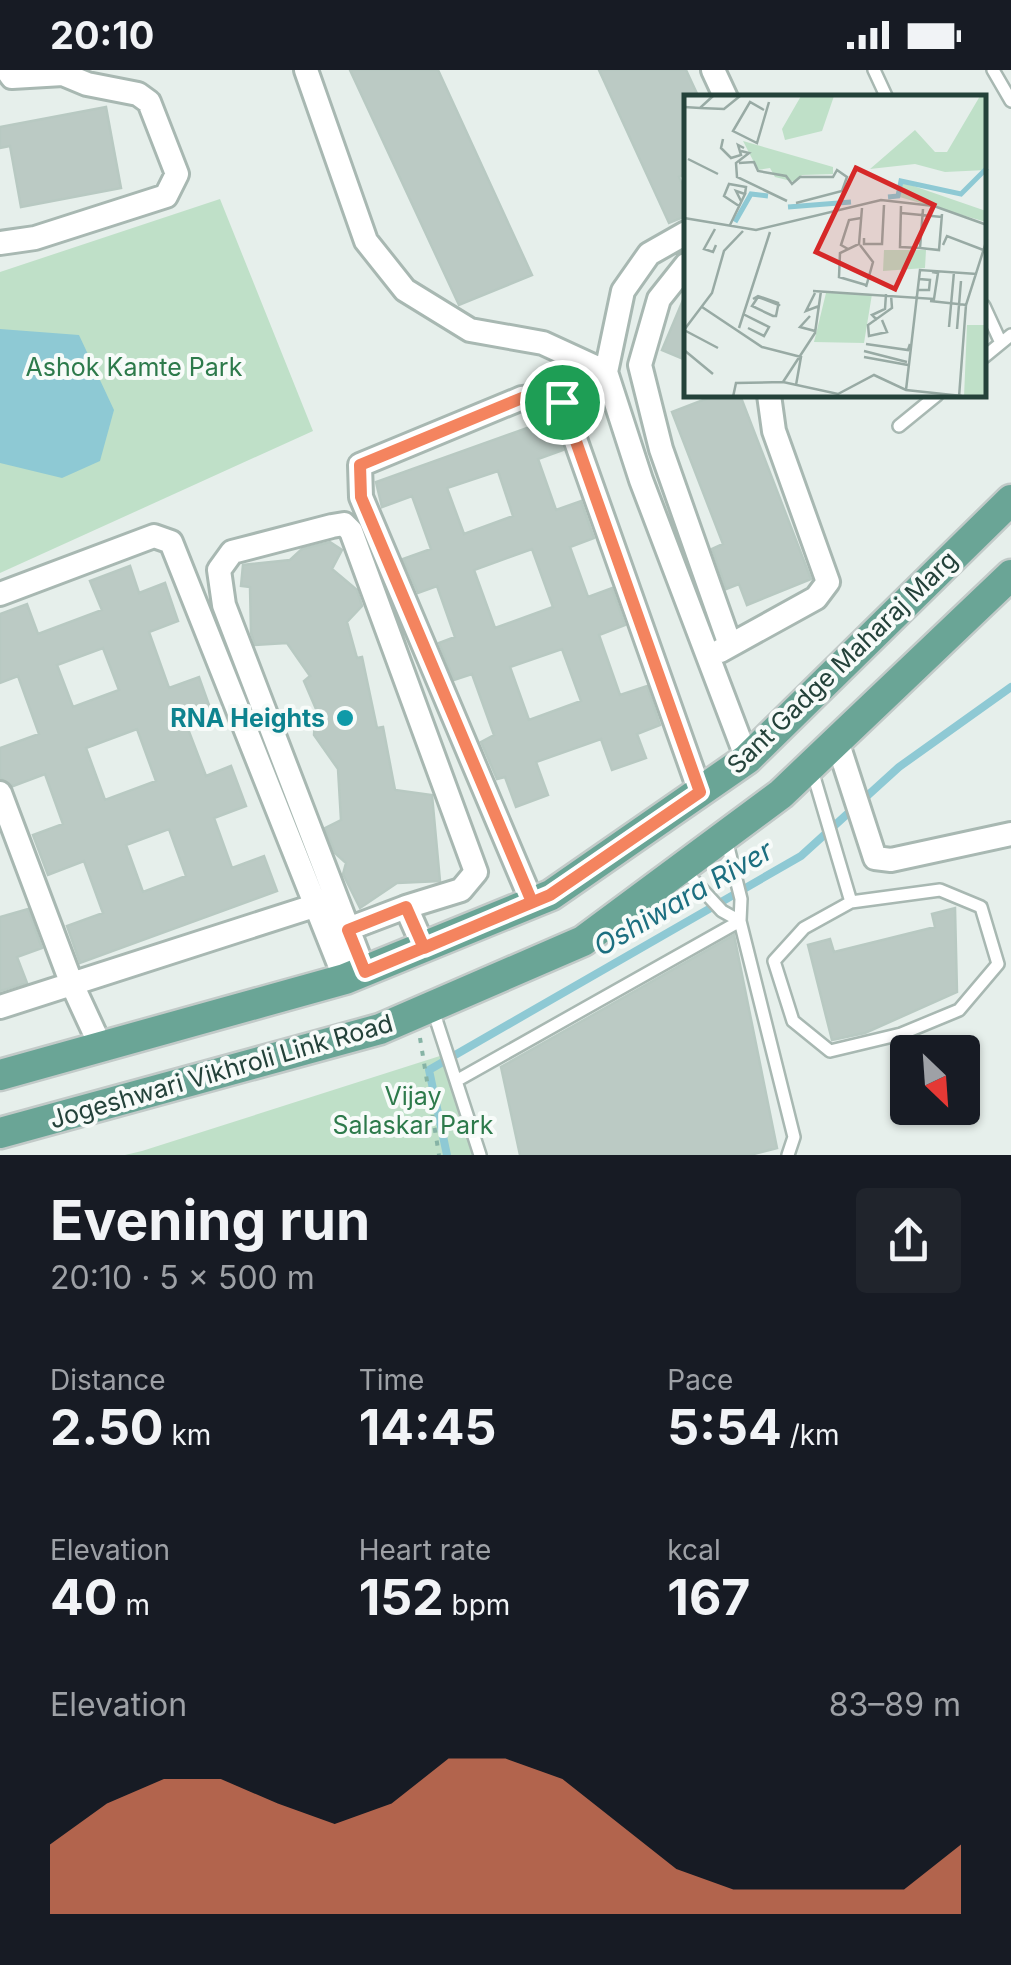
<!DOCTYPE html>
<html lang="en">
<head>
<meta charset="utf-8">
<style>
  body { margin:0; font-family:Inter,sans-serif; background:#20242c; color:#f1f3f6; height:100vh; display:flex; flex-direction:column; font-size:38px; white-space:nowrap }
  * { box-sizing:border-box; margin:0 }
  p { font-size:32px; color:#9ea1a6 }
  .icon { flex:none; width:55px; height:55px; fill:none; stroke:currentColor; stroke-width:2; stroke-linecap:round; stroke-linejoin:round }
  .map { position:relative; height:1085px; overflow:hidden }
  .details { display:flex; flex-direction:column; background:#171b24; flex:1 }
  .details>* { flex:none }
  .needle { width:65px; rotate:155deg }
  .tools { position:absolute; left:890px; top:965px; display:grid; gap:20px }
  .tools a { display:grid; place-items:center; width:90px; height:90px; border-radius:10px; background:#171b24; box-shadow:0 2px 8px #0004; font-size:50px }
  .pin { position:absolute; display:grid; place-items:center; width:85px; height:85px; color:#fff; margin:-42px; border:5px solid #fff; border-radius:50%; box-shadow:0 2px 10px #0007 }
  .round { display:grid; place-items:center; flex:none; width:105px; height:105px; border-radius:10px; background:#20242c }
  .summary { display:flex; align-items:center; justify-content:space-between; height:170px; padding:0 50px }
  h1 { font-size:55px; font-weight:700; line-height:75px }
  .metrics { display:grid; grid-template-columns:repeat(3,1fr); gap:15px; height:170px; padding:10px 50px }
  .metrics div { display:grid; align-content:center }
  .metrics b { font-size:50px; font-weight:700 }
  .metrics small { font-size:28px; font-weight:400 }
  .metrics p { font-size:28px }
  .chart { height:280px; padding:20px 50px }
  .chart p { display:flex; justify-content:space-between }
  .chart svg { width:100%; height:180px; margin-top:10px; fill:#f4845f; opacity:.7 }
  .status { display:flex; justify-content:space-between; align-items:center; height:70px; padding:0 50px; background:#171b24; direction:ltr }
  .status svg { height:28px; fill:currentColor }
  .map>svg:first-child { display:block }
</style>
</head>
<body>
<div class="status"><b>20:10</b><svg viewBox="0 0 49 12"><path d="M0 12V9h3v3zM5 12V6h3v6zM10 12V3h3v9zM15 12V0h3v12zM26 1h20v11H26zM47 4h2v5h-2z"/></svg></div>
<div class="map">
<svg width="1011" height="1085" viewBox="0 0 1011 1085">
  <rect width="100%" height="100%" fill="#e6efeb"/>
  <!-- green -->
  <path fill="#bfe0c8" d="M220,129L313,361L0,503V202Z
    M443,985L472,1085H125L142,1081Z"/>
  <!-- water -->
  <path fill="#8ec9d4" d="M0,259L79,265L114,340L100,391L62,408L0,393Z"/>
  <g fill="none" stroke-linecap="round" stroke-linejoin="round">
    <!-- stream -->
    <path stroke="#8ec9d4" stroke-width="8" d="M447,1085L429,1000L801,786L899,697L1011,617"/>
  </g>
  <!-- building -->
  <path fill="#bbcac4" stroke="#b8c9c2" stroke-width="2.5" fill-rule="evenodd" d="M350,0H438L532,205L459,235Z
    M599,0H686L699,28H686V104L679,107L686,124V146L669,153Z
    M106,37L121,118L21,137L10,76L0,78V57Z
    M686,223V290L662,280Z
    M716,325H740L811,509L747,535L739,514L726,519L712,479L723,474L672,342Z
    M552,349L563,380L538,389L556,440L581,431L594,468L570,477L588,527L612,518L625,555L599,565L620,625L647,616L660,655L637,664L646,688L612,700L601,669L536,692L548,725L516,737L505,707L497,709L481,672L494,665L472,604L454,610L439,573L455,567L437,516L418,523L403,489L431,479L412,426L382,437L376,412ZM498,401L513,446L464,464L447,418ZM532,479L553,537L495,558L474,500ZM562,579L581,631L529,650L510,597Z
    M330,472L342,480L332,499L357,520L362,536L347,552L357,588L362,587L377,658L383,657L395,720L432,725L440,811L397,813L360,838L343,804L346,793L335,783L325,758L341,750L338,699L314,665L316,639L304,611L310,606L287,573L255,575L251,563L250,517L241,516L243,495L290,490L302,479Z
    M130,496L139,523L165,513L178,551L149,562L169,618L199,607L214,649L188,659L206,706L231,696L246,736L214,748L232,798L264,786L277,821L80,893L67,856L103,843L84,791L48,805L33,765L63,754L45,704L13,716L0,708V678L39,664L18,606L0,613V544L27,534L38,564L102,540L90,511ZM103,578L119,620L73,637L57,595ZM137,659L156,711L105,730L86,678ZM169,759L186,806L143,822L126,775Z
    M955,838L957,922L865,963L832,970L808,875L830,869L834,882L935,857L932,844Z
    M28,839L42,878L17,887L27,913L0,921V847Z
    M734,865L777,1078L750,1085H520L501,997Z"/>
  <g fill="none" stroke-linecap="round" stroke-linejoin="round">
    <!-- service casing -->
    <g stroke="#a8b8b2" stroke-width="16">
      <path id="service" d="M874,0L887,28
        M993,0L1011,31
        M984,236L1001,273
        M984,287L1011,265
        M899,356L937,325
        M812,700L851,832L804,858L774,891L793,951L830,981L901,964L959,940L998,894L981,837L940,820L851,832
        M726,769L741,829L740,851L794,1067L788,1085
        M685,801L722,841L740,851
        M432,937L480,1085
        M456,1011L740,851"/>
    </g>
    <!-- minor casing -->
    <g stroke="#a8b8b2" stroke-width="28">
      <path id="minor" d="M306,0L366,171L405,220L470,260L543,273L606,302
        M713,0L726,28
        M686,163L649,184L623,221L606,302L641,410L747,689
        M0,173L35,168L166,126L177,104L149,32L138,24L87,14L63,4L12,7L7,0
        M686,195L659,229L640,295L661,379L730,575
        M0,524L154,466L171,472L345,909
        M720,581L816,528L828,512L774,361L769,325
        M837,671L875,788L891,790L1011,764
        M0,723L71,912L101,977
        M532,832L361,427L360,395L522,328L550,324L562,332L700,722
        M348,859L406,837
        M365,903L224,535L219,500L232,482L332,456L344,454L351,461L476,802L461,820L406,837L424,878
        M0,937L314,836"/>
    </g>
    <!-- primary casing -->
    <g stroke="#c2cac8" stroke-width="35">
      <path id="primary" d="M0,1005L345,909L551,825L747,689L1011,430
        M0,1063L380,959L583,871L781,724L1011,505"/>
    </g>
    <!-- path -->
    <path stroke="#86b3a5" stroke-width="4" stroke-dasharray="5 8" stroke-linecap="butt" d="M420,968L439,1085"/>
    <!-- service -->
    <use href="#service" stroke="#fff" stroke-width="11"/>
    <!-- minor -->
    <use href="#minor" stroke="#fff" stroke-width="22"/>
    <!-- primary -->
    <use href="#primary" stroke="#6aa596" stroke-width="30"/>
  </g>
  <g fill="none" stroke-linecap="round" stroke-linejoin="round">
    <!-- route casing -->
    <g stroke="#fff" stroke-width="20">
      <path id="route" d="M562,332L700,722L550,825L365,902L348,860L406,837L424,878L532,832L361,427L360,395L522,328L550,324L562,332"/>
    </g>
    <!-- route -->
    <use href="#route" stroke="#f4845f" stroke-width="12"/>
  </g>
  <!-- markers -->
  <circle fill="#0f9aa8" stroke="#f7fbf9" stroke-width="4" cx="345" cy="648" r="10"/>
  <g text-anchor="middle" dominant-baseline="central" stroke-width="8" stroke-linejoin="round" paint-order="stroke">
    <!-- park labels -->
    <g font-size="25" fill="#2d7a4b" stroke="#f7fbf9">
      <text x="134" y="297">Ashok Kamte Park</text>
      <text x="413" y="1026">Vijay<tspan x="413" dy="29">Salaskar Park</tspan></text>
    </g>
    <!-- street labels -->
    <g font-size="25" fill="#24423a" stroke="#f7fbf9">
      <text transform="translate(842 592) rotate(-44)">Sant Gadge Maharaj Marg</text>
      <text transform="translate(221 1001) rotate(-16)">Jogeshwari Vikhroli Link Road</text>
    </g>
    <!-- culture labels -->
    <g font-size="25" font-weight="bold" fill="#0d838f" stroke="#f7fbf9" text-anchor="end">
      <text x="325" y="648">RNA Heights</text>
    </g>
    <!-- water labels -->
    <g font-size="28" font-style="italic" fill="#1c6f80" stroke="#f7fbf9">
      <text transform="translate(683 828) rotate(-30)">Oshiwara River</text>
    </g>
  </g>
  <!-- overview -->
  <g transform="translate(684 25)">
    <rect width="302" height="302" fill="#e6efeb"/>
    <path d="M117,1H150L138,36L101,45L98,34ZM296,1H302V75L261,77L231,69L186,74L231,35L251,57H263ZM59,46L149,72V79L118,80L111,87L91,82L86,73L74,75ZM215,86L302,116V127L212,101ZM200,155H242L241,173L199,176ZM142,198L188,199L180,248L130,247ZM283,230H302L301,302H280Z" fill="#bfe0c8"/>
    <path fill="none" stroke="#8ec9d4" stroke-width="5" d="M204,102L214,101L217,86L277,99L303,73M104,112L167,107M51,127L67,99L84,101"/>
    <path fill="none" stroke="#98aaa4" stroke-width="2.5" d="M0,12L16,13L29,1M16,13L40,14L56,1M80,15L66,7L49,36L73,48L85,7M39,44L37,53L47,63L57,60L54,50L60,53M57,56L65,58L52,68L53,82L103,106M4,64L34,79M55,68L70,67L74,76L102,81L108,89L116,82H149L153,75L163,82L158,96L112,108M55,111L40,101L45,89L62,92L61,99M217,111L216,152L236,153L239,114M178,113L175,149L156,158L155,182L182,190M217,118L258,122M0,123L72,135L197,105L250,111L303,130M46,130L61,99L52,96L57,106M31,134L20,154L29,157L32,150M180,143V149H198L200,110M176,150L189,167L182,192M259,150L263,141L302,156M236,153L255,155L258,119M164,154L157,150L165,125L177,123M234,195H245L246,185L235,184M129,196L250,204L254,178L248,177M131,198L122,216L135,211M69,204L74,201L94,208V209L95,210L94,211L92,221H89L68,211L74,202L95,210M246,206L283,210M18,212L78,252L117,262L112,290M59,219L85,232L80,241L64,233M126,221L116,232L131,236M193,225L188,220L201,214L202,199M198,225L203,237L185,241L184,230L208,213L207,200M265,232L270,177M55,233L86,137M273,234L277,186M0,235L34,253M0,235L28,198L40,156L59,136M182,249L224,255L226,249M0,255L29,279M180,256L223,267M180,262L224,270M99,287L131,238L137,196M222,295L236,175L293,179M49,302L52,288L99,287L154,299L190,280L222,295L278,301M275,302L282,210L303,144"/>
    <path fill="#d62828" fill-opacity="0.15" stroke="#d62828" stroke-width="5" d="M172,73L250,110L211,194L132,157Z"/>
    <rect width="302" height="302" fill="none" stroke="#24423a" stroke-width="5"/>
  </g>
</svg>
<div class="tools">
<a><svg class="needle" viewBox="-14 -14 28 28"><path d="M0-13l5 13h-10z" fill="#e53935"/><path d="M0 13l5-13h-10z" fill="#9ea1a6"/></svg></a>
</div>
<div class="pin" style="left:562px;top:332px;background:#1e9e55"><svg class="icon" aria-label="arrive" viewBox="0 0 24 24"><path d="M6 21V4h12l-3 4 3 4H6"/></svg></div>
</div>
<section class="details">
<div class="summary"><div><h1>Evening run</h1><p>20:10 · 5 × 500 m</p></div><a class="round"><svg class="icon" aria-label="share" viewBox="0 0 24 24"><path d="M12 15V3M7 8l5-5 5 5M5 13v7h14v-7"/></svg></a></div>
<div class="metrics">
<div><p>Distance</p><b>2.50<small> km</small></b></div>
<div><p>Time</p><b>14:45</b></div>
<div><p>Pace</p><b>5:54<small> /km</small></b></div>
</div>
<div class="metrics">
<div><p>Elevation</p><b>40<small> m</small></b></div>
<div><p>Heart rate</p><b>152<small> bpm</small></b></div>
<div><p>kcal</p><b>167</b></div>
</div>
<div class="chart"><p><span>Elevation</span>83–89 m</p>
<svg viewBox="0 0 160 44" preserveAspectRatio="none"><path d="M0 44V27L10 17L20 11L30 11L40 17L50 22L60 17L70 6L80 6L90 11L100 22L110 33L120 38L130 38L140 38L150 38L160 27V44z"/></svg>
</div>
</section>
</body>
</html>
